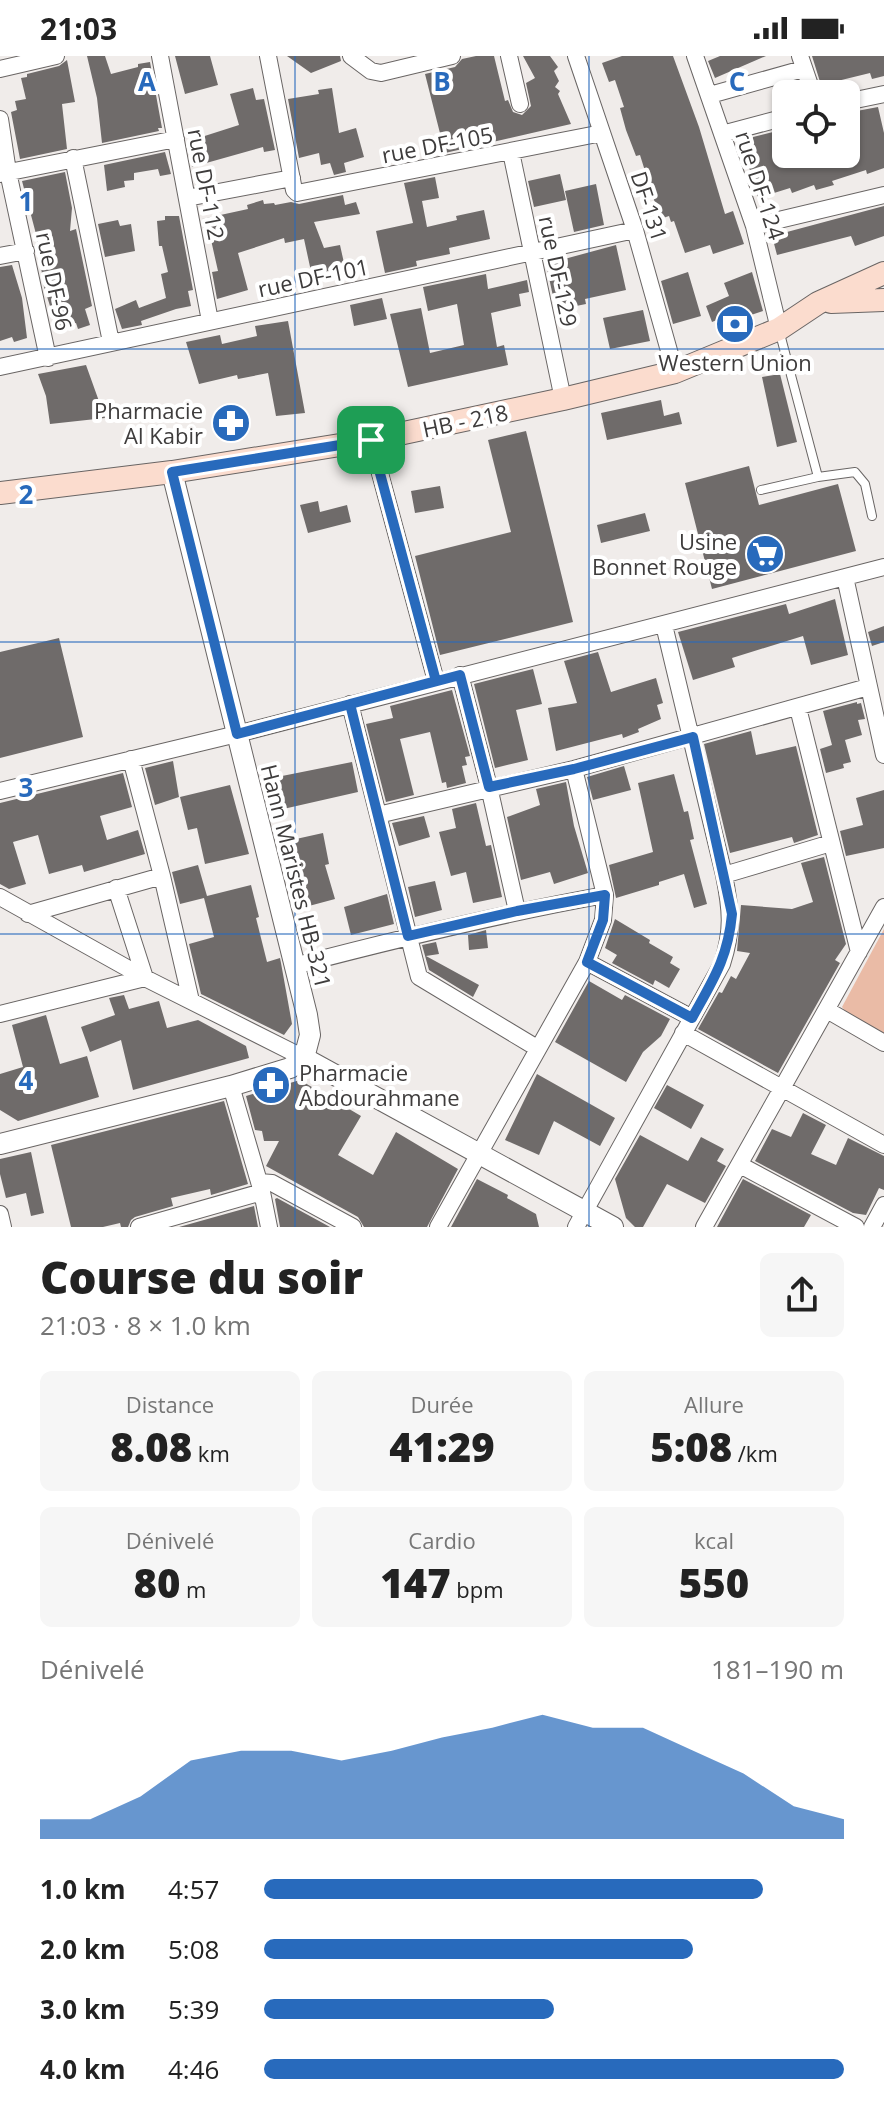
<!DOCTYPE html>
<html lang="fr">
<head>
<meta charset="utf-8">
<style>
  body { margin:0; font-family:"Open Sans",sans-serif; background:#f6f6f6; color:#222; height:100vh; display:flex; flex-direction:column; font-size:30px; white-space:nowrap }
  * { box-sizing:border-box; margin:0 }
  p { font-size:26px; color:#767676 }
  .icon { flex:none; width:44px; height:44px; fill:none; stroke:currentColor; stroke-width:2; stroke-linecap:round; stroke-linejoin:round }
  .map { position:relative; height:1171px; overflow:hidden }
  .drawer { display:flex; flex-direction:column; background:#fff; flex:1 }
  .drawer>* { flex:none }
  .fabs { position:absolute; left:772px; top:24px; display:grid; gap:16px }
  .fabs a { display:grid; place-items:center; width:88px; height:88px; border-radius:12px; background:#fff; box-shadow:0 2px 6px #0004; font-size:40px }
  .pin { position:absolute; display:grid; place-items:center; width:68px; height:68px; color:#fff; margin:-34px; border-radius:16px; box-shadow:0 4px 12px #0006 }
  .round { display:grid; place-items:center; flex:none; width:84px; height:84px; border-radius:12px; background:#f6f6f6 }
  .overview { display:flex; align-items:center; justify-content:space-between; height:136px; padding:0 40px }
  h1 { font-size:44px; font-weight:800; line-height:60px }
  .metrics { display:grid; grid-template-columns:repeat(3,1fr); gap:12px; height:136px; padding:8px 40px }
  .metrics div { display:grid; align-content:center; border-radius:12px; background:#f6f6f6; text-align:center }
  .metrics b { font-size:40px; font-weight:800 }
  .metrics small { font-size:22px; font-weight:400 }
  .metrics p { font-size:22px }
  .chart { height:224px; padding:16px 40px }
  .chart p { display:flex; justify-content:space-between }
  .chart svg { width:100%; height:144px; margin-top:8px; fill:#286abc; opacity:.7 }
  ul { padding:0 40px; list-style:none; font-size:26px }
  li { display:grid; grid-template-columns:128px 96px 1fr; align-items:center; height:60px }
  li i { height:20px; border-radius:10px; background:#286abc }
  .status { display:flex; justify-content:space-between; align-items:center; height:56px; padding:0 40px; background:#fff; direction:ltr }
  .status svg { height:22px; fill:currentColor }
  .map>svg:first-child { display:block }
</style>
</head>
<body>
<div class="status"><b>21:03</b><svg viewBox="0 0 49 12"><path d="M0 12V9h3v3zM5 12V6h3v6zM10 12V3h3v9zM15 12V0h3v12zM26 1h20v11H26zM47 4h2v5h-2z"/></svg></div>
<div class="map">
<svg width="884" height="1171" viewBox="0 0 884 1171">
  <rect width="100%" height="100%" fill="#f0ecea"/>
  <!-- green -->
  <path fill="#eabba6" d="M884,873V978L846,956L842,951Z"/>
  <!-- building -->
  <path fill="#6f6b6a" d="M87,0H105L111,18L138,11V8L150,6L162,72H158L159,75L102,87L97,42Z
    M175,0H210L218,29L185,38Z
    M287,0H340L341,5L311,17Z
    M476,0H494L505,45L508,44L513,56L522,59L531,50L526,27L535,22L523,0H550L558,11L554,15L559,25L555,31L560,35L558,38L571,68L445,97L425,18L455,11L462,3Z
    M622,0H673L699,71L725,158L733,155L744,188L713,198L710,189L685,197L674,165L671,166L669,160L660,163L640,99L636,100L626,74L620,52L624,51L615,24L609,26L602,7Z
    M720,0H766L715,22L708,5Z
    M812,0H884V20L872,23L870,17L821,29Z
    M67,4L75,46L62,48L67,93L20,103L11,56L17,54L15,45L26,43L21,22L27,21V18L59,10Z
    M253,32L256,44L264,43L275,94L264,96L263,91L192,111L189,85L239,69L230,38Z
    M332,32L339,77L356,72L364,101L344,107L346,116L334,119L330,107L321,109L319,97L299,102L288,43L319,38L318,34Z
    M878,51L884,77V112L867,118L866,114L832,125L834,129L816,134L814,129L792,137L790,132L758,142L741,84L781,74L786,89V106L824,98L826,103L846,98V57Z
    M165,96L171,118L160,120L158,113L134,117V124L124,125L125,131L107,135L104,109Z
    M65,116L72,152L70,175L76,173L92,250L85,253L90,269L78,273L76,267L57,272L44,231L36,178L22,125Z
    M560,118L566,144L534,151L528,125Z
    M435,121L439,142L422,145L427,171L457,164L456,160L484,154L490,183L449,192L450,198L416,205L417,210L385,217L376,175L413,167L404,127Z
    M596,128L604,169L574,176L565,135Z
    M343,139L345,149L356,146L360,158L314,166L324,192L340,189L346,216L332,219L331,214L312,220L304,183L285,187L284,182L238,197L248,234L217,243L212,216L218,215L209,175L204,176L202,163L248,153L247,149L263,144L264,148L274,147L275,149L291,146L299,148Z
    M884,150V180L855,190L851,180L777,199L772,180Z
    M165,160H179L193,234L188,235L191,250L176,253L141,265L142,269L122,273L115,253L136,244L139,252L166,242L161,218L168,216L162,190H159L157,165L165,164Z
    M118,164L120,170L131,168L135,195L105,201L98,168Z
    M616,189L626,234L585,243L586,248L556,254L546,208Z
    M12,209L22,242L27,282L14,286L12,281L0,285V211Z
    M688,216L701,260L673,268L661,225Z
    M752,216L763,255L733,265L731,258L712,266L706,250L729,240L724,227Z
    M486,218L488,233L527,224L529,236L519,238L521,250L491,257L497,291L504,289L508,309L408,331L390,258L421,252L430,297L464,289L457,248L428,255L423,231Z
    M382,242L387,263L354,270L350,249Z
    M643,254L650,285L610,293L603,262Z
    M288,265L305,357L276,360L268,317L238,323L237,319L199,328L186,286L220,279L222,288L257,280L255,270Z
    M86,309L105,362L50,368L46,340L38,318Z
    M780,318L797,386L777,391L762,321Z
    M661,344L664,360L679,356L682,368L607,384L601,357Z
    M526,375L573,566L440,599L415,500L511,476L488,384Z
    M749,410L759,449L838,428L856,495L712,533L685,427Z
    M440,430L444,452L415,457L411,435Z
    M318,445L320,456L347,449L351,466L308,477L300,449Z
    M645,457L650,475L601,487L597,469Z
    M835,543L848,599L811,609L803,580L732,602L735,611L693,624L678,576L786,548L789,558Z
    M884,570V586L872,590L868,576Z
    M59,582L83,681L0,702V596Z
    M598,596L611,636L656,622L663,647L657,649L661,663L638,673L639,676L623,682L622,678L556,695L548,652L577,647L564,605Z
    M533,613L542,648L516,654L528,704L495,712L474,628Z
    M452,634L470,700L465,701L467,709L462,710L466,727L447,732L446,726L442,727L430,676L400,683L414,739L386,746L366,668L393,662L390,650Z
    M857,646V648L861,647L865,663L858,664L862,679L845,684L851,706L843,708L844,712L826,717L820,693L832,689L823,655Z
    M751,675L756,699L796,690L818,779L794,787L792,781L730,797L704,688Z
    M173,705L179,741L155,749L145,712Z
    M352,706L358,736L270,756L262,724Z
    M624,710L631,734L593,744L587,721Z
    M123,717L132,751L100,760L107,784L138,774L145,798L84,816L82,809L49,818L38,779L13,786L26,828L9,833L0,828V747Z
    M674,718L684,756L688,755L694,783L690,784L707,848L694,852L684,818L659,826V829L616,842L609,809L653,796L638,727Z
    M566,726L574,770L588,817L554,828L550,816L521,824L507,761L540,749L536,733Z
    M230,729L249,798L205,808L197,772L188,774L180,741Z
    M884,734V792L846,800L840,775L863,769L856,742Z
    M476,747L486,790L491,789L502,841L473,847L466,816L451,820L439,776L456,772L452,753Z
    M424,760L430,781L399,790L392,767Z
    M323,777L329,808L325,809L335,843L294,854L278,787Z
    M824,801L846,888L835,904L840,907L778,1017L698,973L719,936L722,937L731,920L736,923L750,897L737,895L741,849L792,853L813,846L801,807Z
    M198,809L207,840L251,829L259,861L256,862L267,906L280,902L281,907L292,968L284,979L201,938L189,888L214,881L204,842L180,848L172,816Z
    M435,825L442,854L415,861L408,831Z
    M387,838L394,868L351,879L344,851Z
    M615,863L650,884L649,887L673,901L670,907L680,913L669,932L655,924L653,929L612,907L617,899L605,892Z
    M486,874L488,892L469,894L468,879Z
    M436,886L439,898L426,900L479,929L473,941L429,914L422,889Z
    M589,925L622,944L625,939L670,963L661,980L643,996L626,1026L555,986Z
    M124,939L129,953L159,945L167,972L198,964L246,990L249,1002L133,1034L121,984L90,996L81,971L115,959L109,942Z
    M46,959L60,1008L87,1000L99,1041L18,1065L0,1054V1018L23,1011L12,969Z
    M537,1018L615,1062L600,1090L554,1065L539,1099L505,1084Z
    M300,1024L361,1060L338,1099L373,1119L396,1076L458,1113L427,1171H364L358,1161L266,1110L279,1085H264L262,1075L255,1074L246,1040Z
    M667,1029L704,1049L691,1073L654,1052Z
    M224,1045L248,1128L211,1139L210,1133L171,1142L173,1150L135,1161L131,1164L128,1171H121L120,1167L103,1171H71L51,1089Z
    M803,1057L826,1069L811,1098L836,1109L848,1082L884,1100V1134L879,1132L866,1159L853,1157L755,1105L772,1073L791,1081Z
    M640,1079L688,1105L701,1081L724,1093L717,1105L726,1110L705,1147L667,1128L643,1171H635L626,1162L615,1123Z
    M31,1096L44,1157L31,1160L26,1137L6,1142L0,1118V1103Z
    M477,1123L508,1139L507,1142L536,1158L539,1171H451Z
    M743,1123L811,1159L804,1171H717Z
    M277,1142L330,1171H280L275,1143Z
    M254,1150L258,1171H179Z"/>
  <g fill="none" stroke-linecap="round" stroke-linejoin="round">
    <!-- service casing -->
    <g stroke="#696564" stroke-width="10">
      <path id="service" d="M779,274L818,421
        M761,434L818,421L855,416L865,428L872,460"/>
    </g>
    <!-- minor casing -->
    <g stroke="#696564" stroke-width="18">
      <path id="minor" d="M160,0L210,265
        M268,0L294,134L297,137L602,77
        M351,0L371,15L381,17L452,0
        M509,0L520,48
        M576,0L635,174L675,316
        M695,0L754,170L779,273
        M800,0L813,38
        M0,13L56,0
        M710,39L803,13
        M846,46L884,38
        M0,63L8,116L48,302
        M722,78L786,61
        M511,96L563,343
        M73,102L111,286
        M0,118L176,83
        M187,142L292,122
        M754,170L884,139
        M0,200L26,195
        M0,311L635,174
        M371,384L436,625
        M845,521L884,699
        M460,619L489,731L517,855
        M350,648L419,921L537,992
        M798,652L859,896
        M131,703L162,820L191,945
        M0,735L237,678L884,511
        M378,759L574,713L868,631
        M724,819L831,787
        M0,841L145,922L304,1002
        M28,858L162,820
        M587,906L692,962
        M294,910C397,883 500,858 605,839
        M827,954L884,987
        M0,958L145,922L116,832
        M683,977L884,1089
        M231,1030L262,1136L269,1171
        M740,1109L856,1171
        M259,1126L272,1127L353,1171
        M0,1158L3,1171
        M139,1171L262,1136
        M438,1171L587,906L603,864L605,839L574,713
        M576,1171L722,908C733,874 731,854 724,819L664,569
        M704,1171L884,851
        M872,1171L884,1149"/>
    </g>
    <!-- tertiary casing -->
    <g stroke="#696564" stroke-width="22">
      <path id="tertiary" d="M172,416L307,959L310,979L304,1002
        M304,1002L613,1171
        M0,1088L231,1030L290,1012L304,1002"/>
    </g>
    <!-- secondary casing -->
    <g stroke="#696564" stroke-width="24">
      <path id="secondary" d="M831,246L884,244
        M0,437L172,416L371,384L563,343L675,316L779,273L818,247L884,217"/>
    </g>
    <!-- service -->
    <use href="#service" stroke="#fff" stroke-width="8"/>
    <!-- minor -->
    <use href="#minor" stroke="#fff" stroke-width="16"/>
    <!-- tertiary -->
    <use href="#tertiary" stroke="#fff" stroke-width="20"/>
    <!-- secondary -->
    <use href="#secondary" stroke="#fbdcce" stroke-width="22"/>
  </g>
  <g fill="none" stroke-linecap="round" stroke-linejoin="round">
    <!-- route casing -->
    <g stroke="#fff" stroke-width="16">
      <path id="route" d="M371,384L436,625L350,648L408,880L517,855L605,839L603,864L587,906L692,962C713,924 728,902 732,858L693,681L574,713L489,731L460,619C386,639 311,658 237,678L172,416L371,384"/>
    </g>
    <!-- route -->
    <use href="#route" stroke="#286abc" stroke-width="10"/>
  </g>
  <!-- grid -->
  <path fill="none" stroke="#286abc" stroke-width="2" stroke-opacity="0.55" d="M295,0V1171M589,0V1171M0,293H884M0,586H884M0,878H884"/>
  <!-- icons -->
  <defs>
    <g id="bank-disc" transform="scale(2)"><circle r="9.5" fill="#286abc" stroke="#fff"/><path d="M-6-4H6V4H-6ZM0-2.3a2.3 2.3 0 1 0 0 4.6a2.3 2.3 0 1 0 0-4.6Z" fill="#fff"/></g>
    <g id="pharmacy-disc" transform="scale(2)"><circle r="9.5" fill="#286abc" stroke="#fff"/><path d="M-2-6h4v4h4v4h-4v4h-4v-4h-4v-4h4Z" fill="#fff"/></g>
    <g id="supermarket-disc" transform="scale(2)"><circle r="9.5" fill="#286abc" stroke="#fff"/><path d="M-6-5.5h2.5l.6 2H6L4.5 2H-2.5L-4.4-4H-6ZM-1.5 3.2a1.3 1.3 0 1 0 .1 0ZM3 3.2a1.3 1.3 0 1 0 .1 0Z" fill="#fff"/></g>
  </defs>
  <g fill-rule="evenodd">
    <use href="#bank-disc" x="735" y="268"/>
    <use href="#pharmacy-disc" x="231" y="367"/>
    <use href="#supermarket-disc" x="765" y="498"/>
    <use href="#pharmacy-disc" x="271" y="1029"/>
  </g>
  <g text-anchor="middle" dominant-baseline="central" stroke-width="8" stroke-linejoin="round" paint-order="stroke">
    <!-- street labels -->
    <g font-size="22" fill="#3e3c3c" stroke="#fff">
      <text transform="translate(437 88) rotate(-11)">rue DF-105</text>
      <text transform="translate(207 128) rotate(79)">rue DF-112</text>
      <text transform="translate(761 129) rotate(72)">rue DF-124</text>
      <text transform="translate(650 150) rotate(72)">DF-131</text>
      <text transform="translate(559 215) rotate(78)">rue DF-129</text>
      <text transform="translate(313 221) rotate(-12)">rue DF-101</text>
      <text transform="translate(55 225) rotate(78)">rue DF-96</text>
      <text transform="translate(465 364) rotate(-12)">HB - 218</text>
      <text transform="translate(297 820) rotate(76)">Hann Maristes HB-321</text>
    </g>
    <!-- poi labels -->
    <g font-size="22" fill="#3e3c3c" stroke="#fff" text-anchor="end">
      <text x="735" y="306" text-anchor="middle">Western Union</text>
      <text x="203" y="354">Pharmacie<tspan x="203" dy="25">Al Kabir</tspan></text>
      <text x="737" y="485">Usine<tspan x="737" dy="25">Bonnet Rouge</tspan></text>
      <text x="299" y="1016" text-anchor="start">Pharmacie<tspan x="299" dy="25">Abdourahmane</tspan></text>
    </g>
  </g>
  <g font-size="26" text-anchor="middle" font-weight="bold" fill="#286abc" stroke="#fff" stroke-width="8" stroke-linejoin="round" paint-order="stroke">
    <text x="147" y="35">A</text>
    <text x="442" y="35">B</text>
    <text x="737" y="35">C</text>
    <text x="26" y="155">1</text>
    <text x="26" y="448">2</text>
    <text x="26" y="741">3</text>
    <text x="26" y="1034">4</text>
  </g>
</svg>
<div class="fabs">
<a><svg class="icon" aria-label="locate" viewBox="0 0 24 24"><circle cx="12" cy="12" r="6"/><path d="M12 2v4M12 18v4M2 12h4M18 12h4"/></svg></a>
</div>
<div class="pin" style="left:371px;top:384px;background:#1e9e55"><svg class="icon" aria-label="arrive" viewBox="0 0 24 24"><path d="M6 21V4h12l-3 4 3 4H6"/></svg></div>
</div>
<section class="drawer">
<div class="overview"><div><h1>Course du soir</h1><p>21:03 · 8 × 1.0 km</p></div><a class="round"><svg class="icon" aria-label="share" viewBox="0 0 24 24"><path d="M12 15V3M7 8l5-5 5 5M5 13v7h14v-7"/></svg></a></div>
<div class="metrics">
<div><p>Distance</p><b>8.08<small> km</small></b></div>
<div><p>Durée</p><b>41:29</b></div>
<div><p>Allure</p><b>5:08<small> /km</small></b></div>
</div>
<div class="metrics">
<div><p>Dénivelé</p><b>80<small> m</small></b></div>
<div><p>Cardio</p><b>147<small> bpm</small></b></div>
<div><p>kcal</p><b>550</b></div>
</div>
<div class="chart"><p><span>Dénivelé</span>181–190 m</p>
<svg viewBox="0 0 160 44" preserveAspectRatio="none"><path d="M0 44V38L10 38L20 31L30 20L40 17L50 17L60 20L70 17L80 13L90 10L100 6L110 10L120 10L130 17L140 24L150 34L160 38V44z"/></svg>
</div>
<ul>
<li><b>1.0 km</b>4:57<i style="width:86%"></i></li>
<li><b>2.0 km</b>5:08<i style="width:74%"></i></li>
<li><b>3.0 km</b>5:39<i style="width:50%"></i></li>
<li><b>4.0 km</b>4:46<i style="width:100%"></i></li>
</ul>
</section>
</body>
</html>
